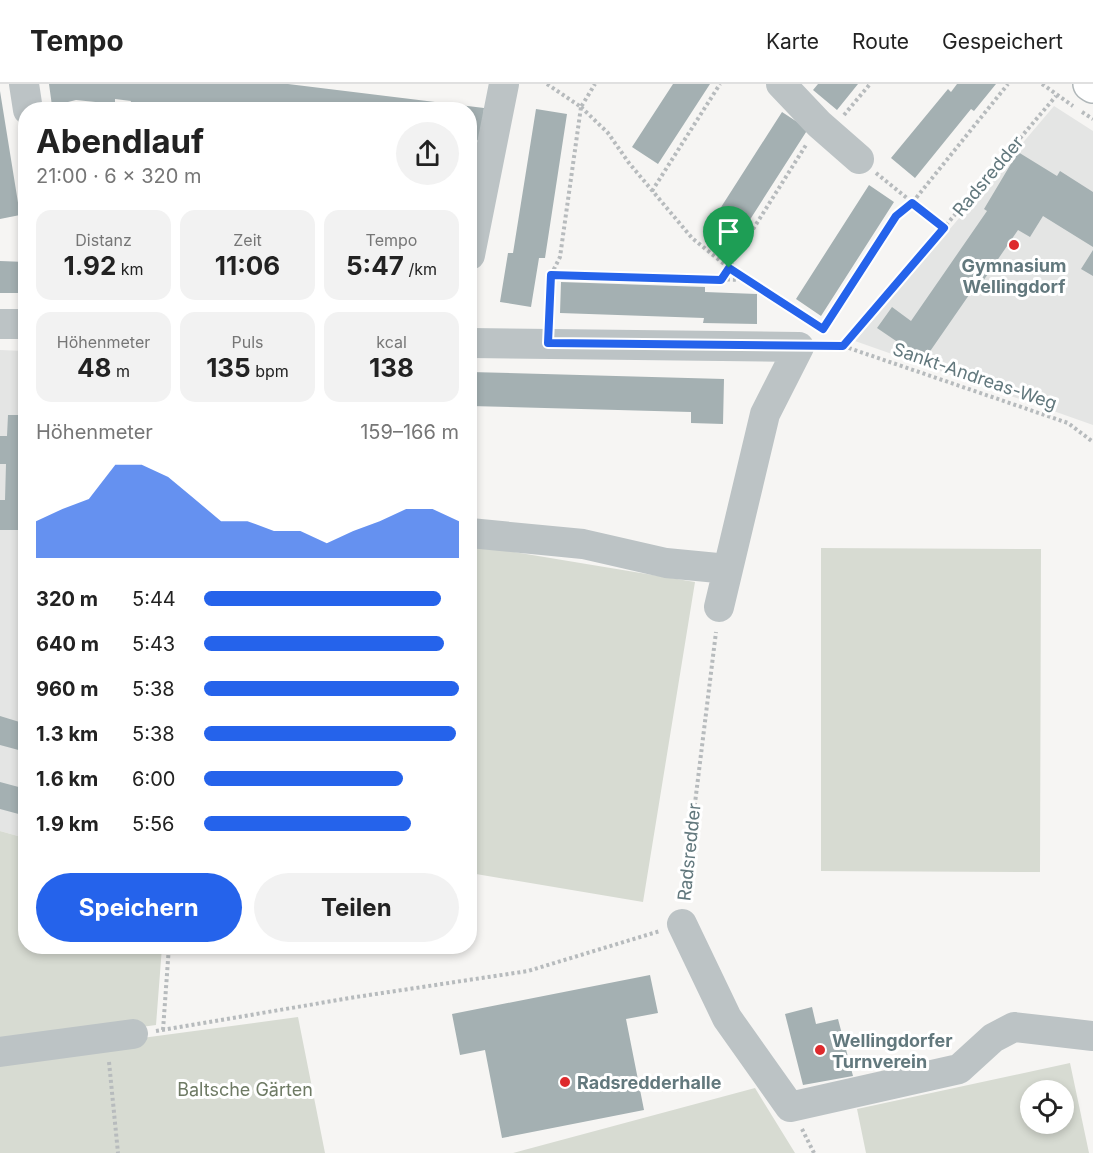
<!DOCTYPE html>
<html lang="de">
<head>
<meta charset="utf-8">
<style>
  body { margin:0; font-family:Inter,sans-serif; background:#f2f2f2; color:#222; height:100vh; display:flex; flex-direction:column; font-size:22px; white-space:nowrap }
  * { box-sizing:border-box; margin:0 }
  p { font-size:20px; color:#767676 }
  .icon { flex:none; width:33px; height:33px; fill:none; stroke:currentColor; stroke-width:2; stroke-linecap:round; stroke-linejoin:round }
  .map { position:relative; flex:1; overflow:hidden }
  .details { position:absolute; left:18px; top:18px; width:459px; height:852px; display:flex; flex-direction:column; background:#fff; border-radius:24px; box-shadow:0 3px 9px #0003 }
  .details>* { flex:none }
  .tools { position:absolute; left:1020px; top:996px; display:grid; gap:12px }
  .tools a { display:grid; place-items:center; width:54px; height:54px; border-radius:50%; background:#fff; box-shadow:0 3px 9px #0003; font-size:30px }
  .pin { position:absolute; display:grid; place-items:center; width:51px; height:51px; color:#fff; margin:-62px -26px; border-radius:50% 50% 50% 0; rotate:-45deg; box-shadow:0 0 6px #0007 }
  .pin .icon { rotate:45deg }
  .round { display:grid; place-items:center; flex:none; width:63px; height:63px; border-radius:32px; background:#f2f2f2 }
  .head { display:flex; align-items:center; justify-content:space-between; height:102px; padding:0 18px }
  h1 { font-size:33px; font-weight:700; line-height:45px }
  .stats { display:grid; grid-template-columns:repeat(3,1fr); gap:9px; height:102px; padding:6px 18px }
  .stats div { display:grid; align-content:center; border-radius:15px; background:#f2f2f2; text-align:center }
  .stats b { font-size:26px; font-weight:700 }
  .stats small { font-size:16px; font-weight:400 }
  .stats p { font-size:16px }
  .chart { height:168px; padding:12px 18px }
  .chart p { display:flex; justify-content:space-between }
  .chart svg { width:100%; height:108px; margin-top:6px; fill:#2563eb; opacity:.7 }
  .primary-button { display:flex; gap:12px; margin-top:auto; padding:12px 18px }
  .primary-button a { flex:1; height:69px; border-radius:36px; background:#2563eb; color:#fff; font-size:24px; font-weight:700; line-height:69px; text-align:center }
  .primary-button a+a { background:#f2f2f2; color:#222 }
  ul { padding:0 18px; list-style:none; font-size:20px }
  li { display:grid; grid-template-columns:96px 72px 1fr; align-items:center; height:45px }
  li i { height:15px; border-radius:8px; background:#2563eb }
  header { display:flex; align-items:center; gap:36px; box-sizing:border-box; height:84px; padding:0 30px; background:#fff; border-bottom:2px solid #e0e0e0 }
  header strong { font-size:28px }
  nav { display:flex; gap:33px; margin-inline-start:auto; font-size:21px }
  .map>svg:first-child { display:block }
</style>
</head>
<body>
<header>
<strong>Tempo</strong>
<nav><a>Karte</a><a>Route</a><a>Gespeichert</a></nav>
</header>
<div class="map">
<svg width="1093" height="1069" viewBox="0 0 1093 1069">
  <rect width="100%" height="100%" fill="#f6f5f3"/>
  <!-- built -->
  <path fill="#e4e5e4" d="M1054,22L1093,47V341L855,257Z
    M0,266L25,267V754L0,747Z"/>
  <!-- green -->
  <path fill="#d7dbd2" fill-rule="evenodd" d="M477,462L695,498L643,818L470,789V505Z
    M821,464L1041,465L1040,788L821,787Z
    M0,747L25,754L26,862L162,863L156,941L0,962Z
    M298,933L325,1069H0V973Z
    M1070,979L1089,1069H866L857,1025ZM1030,1006H1064V1040H1030Z
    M755,1004L795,1069H513Z"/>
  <!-- building -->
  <path fill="#a4b0b2" d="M49,0H288L484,24L481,57L470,55V26H184L130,20L131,17L115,15V20L76,16L52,22Z
    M673,0H710L658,80L632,63Z
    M818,0H858L837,26L813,6Z
    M957,0H996L974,27L971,25L915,94L891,74L948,5L951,8Z
    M0,7L20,131L0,135Z
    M536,25L567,30L545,174H539L531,223L500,218L508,169H513Z
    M782,28L808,45L735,159L709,142Z
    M1018,68L1057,92L1060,87L1093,108V163L1043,132L1030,153L1018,146L981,200L978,198L924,276L877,244L892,223L911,237L987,127L984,125Z
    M869,101L894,118L821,232L796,215Z
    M1093,166V192L1081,185Z
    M0,177L26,178L25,209H0Z
    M561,198L705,203V208L757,210V240L703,239L704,234L560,229Z
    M470,288L724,295L723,340L691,339V328L470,322Z
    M8,331H26V446H0V416H5L6,380H0V352H7Z
    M0,632L26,640V668L0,661Z
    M0,698L26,705V732L0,725Z
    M650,891L658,929L626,935L644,1026L502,1054L485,966L460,971L452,930Z
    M812,923L816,940L838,935L853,992L803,1001L785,930Z"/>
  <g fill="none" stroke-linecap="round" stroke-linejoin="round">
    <!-- major casing -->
    <g stroke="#b0b7b9" stroke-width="36">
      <path id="major" d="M1090,0L1093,2"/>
    </g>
    <!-- path -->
    <path stroke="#b7bbbd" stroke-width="4" stroke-dasharray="3 3" stroke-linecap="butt" d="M547,0L581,23L595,0
      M1042,0L1073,22
      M581,23L608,49L629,79L692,154L729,184L823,245
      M1082,28L1093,35
      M844,31L870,0
      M876,89L944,144
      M652,107L720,0
      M551,191L560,173L581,23
      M721,196L806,61
      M549,237L551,191L746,196
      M823,245L896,132L912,119L1008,0
      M822,261L843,262L1056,12
      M843,262L1068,339L1093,358
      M683,817L716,548
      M163,946L169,862
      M156,947L356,913L528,887L660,847
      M109,978L118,1069
      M802,1045L814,1069"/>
    <!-- minor -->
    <path stroke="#bcc3c5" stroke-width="30" d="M24,0L28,26
      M781,0L819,40L859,75
      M470,171L504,0
      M0,240H26
      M470,259L799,263L765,330L719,523
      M470,449L583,460L666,479L728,485
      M682,840L727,934L790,1023L959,985L993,954L1014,943L1093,952
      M0,968L133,950"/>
    <!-- major -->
    <use href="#major" stroke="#fff" stroke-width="33"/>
  </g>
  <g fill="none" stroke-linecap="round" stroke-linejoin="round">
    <!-- route casing -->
    <g stroke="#fff" stroke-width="12">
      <path id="route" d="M912,119L944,144L843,262L548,259L551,191L721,196L729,184L823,245L896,132Z"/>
    </g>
    <!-- route -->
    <use href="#route" stroke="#2563eb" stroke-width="8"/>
  </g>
  <!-- markers -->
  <g fill="#de2a2d" stroke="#fff" stroke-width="2">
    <circle cx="1014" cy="161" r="6"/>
    <circle cx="820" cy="966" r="6"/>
    <circle cx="565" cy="998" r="6"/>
  </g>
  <g text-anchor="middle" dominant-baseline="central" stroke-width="6" stroke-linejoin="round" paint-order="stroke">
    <!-- street labels -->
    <g font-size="18" fill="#62787d" stroke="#fff">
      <text transform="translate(988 92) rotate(-50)">Radsredder</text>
      <text transform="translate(975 292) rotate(19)">Sankt-Andreas-Weg</text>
      <text transform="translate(689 768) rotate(-84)">Radsredder</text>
    </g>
    <!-- poi labels -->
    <g font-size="18" font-weight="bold" fill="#62787d" stroke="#fff" text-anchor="start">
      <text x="1014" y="181" text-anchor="middle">Gymnasium<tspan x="1014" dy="21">Wellingdorf</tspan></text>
      <text x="832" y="956">Wellingdorfer<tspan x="832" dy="21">Turnverein</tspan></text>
      <text x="577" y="998">Radsredderhalle</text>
    </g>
    <!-- park labels -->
    <g font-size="18" fill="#6e7a64" stroke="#fff">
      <text x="245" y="1005">Baltsche Gärten</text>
    </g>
  </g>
</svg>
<div class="tools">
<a><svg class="icon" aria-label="locate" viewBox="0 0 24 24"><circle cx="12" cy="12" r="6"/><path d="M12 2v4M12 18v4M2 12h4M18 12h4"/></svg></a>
</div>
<div class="pin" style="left:729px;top:184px;background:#1e9e55"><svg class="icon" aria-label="arrive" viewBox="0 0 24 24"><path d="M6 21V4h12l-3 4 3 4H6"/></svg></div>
<section class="details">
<div class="head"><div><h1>Abendlauf</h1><p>21:00 · 6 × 320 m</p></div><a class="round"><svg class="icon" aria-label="share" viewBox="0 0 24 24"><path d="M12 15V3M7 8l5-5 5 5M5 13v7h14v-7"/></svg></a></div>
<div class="stats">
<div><p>Distanz</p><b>1.92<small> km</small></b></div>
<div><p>Zeit</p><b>11:06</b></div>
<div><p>Tempo</p><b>5:47<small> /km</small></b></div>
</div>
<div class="stats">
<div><p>Höhenmeter</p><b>48<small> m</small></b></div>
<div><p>Puls</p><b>135<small> bpm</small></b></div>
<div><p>kcal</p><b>138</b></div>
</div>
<div class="chart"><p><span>Höhenmeter</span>159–166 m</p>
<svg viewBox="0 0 160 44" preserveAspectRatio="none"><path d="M0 44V29L10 24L20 20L30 6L40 6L50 11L60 20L70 29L80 29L90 33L100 33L110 38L120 33L130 29L140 24L150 24L160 29V44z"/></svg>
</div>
<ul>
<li><b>320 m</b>5:44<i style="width:93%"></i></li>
<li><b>640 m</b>5:43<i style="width:94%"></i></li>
<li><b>960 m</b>5:38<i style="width:100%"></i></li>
<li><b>1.3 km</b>5:38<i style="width:99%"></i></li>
<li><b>1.6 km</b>6:00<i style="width:78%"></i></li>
<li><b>1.9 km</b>5:56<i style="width:81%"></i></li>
</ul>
<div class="primary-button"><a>Speichern</a><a>Teilen</a></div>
</section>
</div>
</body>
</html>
